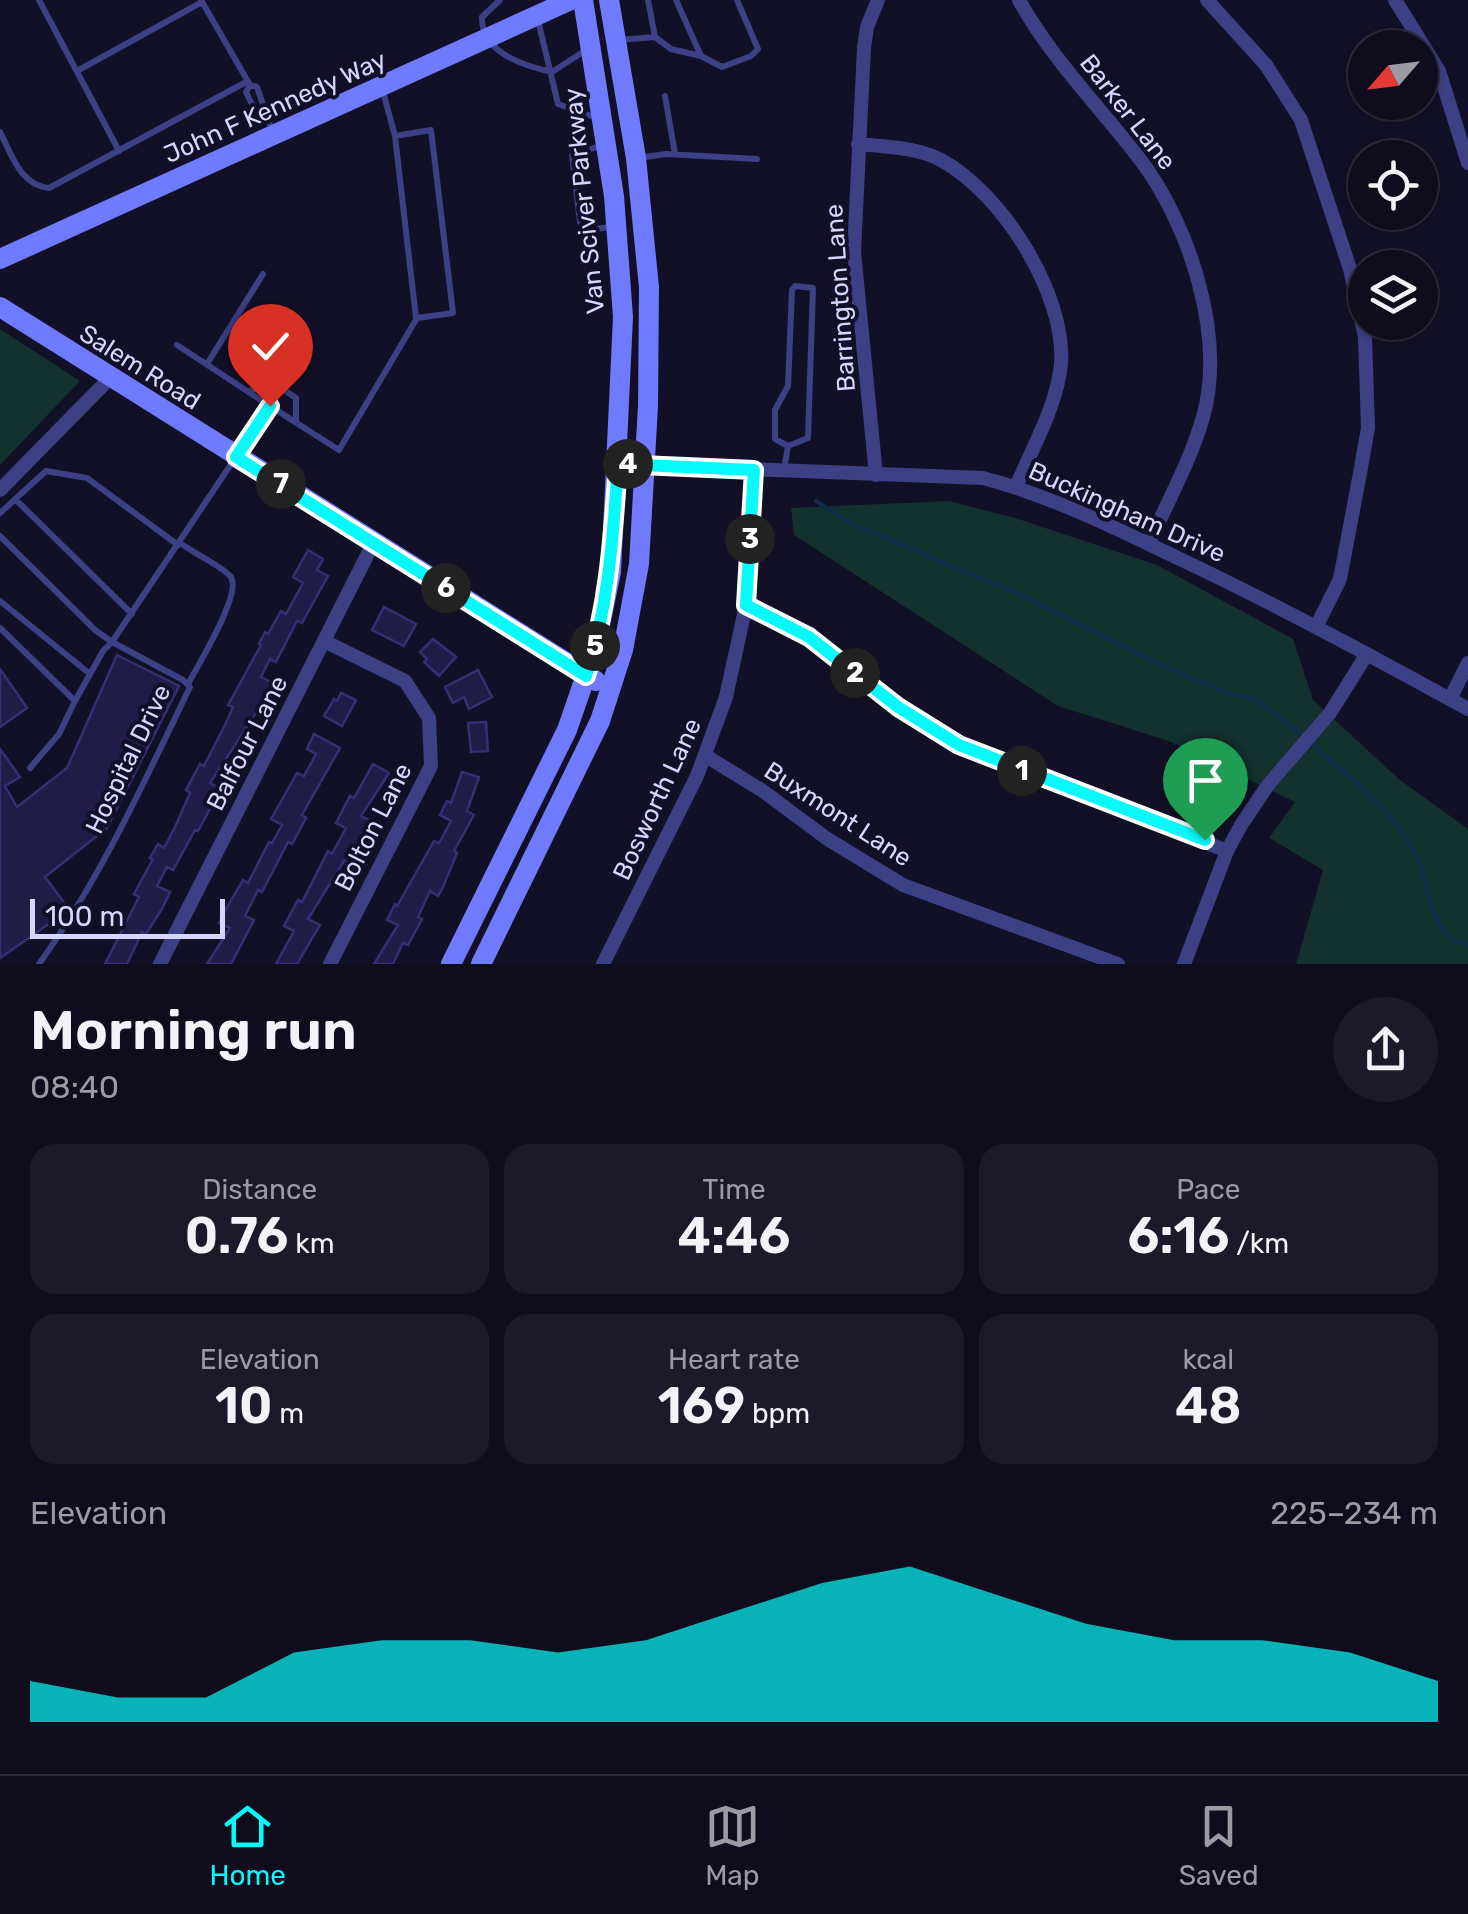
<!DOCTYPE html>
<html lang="en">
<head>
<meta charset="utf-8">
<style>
  body { margin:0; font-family:Rubik,sans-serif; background:#1c1a2a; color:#f1f3f6; height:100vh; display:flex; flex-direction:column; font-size:38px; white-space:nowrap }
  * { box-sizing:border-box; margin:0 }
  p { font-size:32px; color:#9b9ba4 }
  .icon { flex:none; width:55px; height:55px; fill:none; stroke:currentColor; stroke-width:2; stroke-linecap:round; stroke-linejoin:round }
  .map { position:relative; height:964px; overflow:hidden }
  .panel { display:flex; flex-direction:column; background:#0e0c1d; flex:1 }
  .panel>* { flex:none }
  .needle { width:65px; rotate:242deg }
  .fabs { position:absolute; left:1348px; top:30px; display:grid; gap:20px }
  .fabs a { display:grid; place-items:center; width:90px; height:90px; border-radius:50%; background:#0e0c1d; box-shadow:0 2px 8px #0004,0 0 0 2px #2e2c3b; font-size:50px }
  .scale { position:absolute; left:30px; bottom:25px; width:195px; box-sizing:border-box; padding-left:10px; border:5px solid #d7d6fe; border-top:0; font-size:28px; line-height:35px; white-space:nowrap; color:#d7d6fe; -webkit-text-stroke:8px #121027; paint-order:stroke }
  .pin { position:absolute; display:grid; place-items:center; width:85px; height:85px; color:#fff; margin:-102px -42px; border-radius:50% 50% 50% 0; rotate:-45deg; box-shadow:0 0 10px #0007 }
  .pin .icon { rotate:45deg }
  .km { position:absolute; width:50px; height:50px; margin:-25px; border-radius:50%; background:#222; color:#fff; font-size:28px; line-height:50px; text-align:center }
  .round { display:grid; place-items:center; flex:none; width:105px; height:105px; border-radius:52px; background:#1c1a2a }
  .head { display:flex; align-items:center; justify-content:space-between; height:170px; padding:0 30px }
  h1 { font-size:55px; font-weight:600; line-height:75px }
  .figures { display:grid; grid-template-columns:repeat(3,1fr); gap:15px; height:170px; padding:10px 30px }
  .figures div { display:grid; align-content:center; border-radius:25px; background:#1c1a2a; text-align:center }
  .figures b { font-size:50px; font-weight:600 }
  .figures small { font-size:28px; font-weight:400 }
  .figures p { font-size:28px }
  .chart { height:280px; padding:20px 30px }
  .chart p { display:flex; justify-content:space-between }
  .chart svg { width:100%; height:180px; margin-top:10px; fill:#06fafa; opacity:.7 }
  .tabs { display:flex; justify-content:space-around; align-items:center; height:140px; border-top:2px solid #2e2c3b; background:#0e0c1d; font-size:28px; color:#9b9ba4 }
  .tabs a { display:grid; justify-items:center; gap:5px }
  .tabs .active { color:#06fafa }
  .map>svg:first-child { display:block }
</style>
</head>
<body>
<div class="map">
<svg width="1468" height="964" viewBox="0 0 1468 964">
  <rect width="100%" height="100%" fill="#121027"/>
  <!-- green -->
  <path fill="#13312d" d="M0,329L80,381L0,465Z
    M949,501L1015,518L1157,565L1293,639L1313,700L1400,780L1468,829V964H1296L1323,870L1269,838L1295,802L1169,741L1058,706L794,535L791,508Z"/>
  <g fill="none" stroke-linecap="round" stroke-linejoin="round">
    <!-- stream -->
    <path stroke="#0f2c4b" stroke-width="4" d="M816,501L852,524L1019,594L1151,660L1223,691L1259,701L1304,737
      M1311,743C1347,776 1396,811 1417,857C1430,886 1429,939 1468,945"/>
  </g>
  <!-- building -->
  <path fill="#211c47" stroke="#352f73" stroke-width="2.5" d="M308,550L323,559L317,570L328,576L302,623L297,621L276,662L270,659L261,677L275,684L210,783L221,789L198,831L195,830L173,870L167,867L157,886L170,892L162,909L146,934L142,932L127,964H105L139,897L134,894L153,859L150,858L158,844L164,848L175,827L190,793L186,790L200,764L204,766L226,723L233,707L228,705L261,645L259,644L265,632L268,634L281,611L286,614L303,583L293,577Z
    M384,607L416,624L404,646L372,630Z
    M433,639L456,657L439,676L424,662L427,659L420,652Z
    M117,655L179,686L107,828L45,877L68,908L66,912L0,958V749L20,777L5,786L17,807L67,768Z
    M0,669L27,708L0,727Z
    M478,670L492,697L469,709L464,697L453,703L445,687Z
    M341,693L356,700L342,726L324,716L334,699L337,701Z
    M486,722L488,751L471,752L468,723Z
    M314,734L340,748L302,815L306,818L292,844L288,842L262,892L258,890L245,916L254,920L231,964H207L230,928L219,923L227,907L243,880L248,883L269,842L272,843L282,825L271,819L297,773L304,776L316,754L307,749Z
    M373,764L389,773L361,816L371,821L348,863L344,861L308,919L320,925L297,964H276L294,931L284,926L298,900L302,902L328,851L332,854L346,828L336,823L350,796L354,798Z
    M462,772L479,777L467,811L474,815L454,851L457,853L443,887L438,896L430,891L418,917L422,919L408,945L403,943L393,964H374L398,925L387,920L395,904L397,906L434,841L439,843L451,821L440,815L447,801L451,803Z"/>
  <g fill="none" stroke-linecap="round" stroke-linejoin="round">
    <!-- lane -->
    <path stroke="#3c4085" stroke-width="6" d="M39,0L119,151
      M201,0L250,85L257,87L272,131
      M500,0L482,17C481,53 524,66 552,72L586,50
      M648,0L655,37
      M538,20L558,104L597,118
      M618,40L655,37L671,49L701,56L676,0
      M701,56L722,67L751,56L758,49L737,0
      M77,71L202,2
      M250,85L246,92L257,115L265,117
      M665,96L675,154
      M0,132C12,155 20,185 49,188L248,81
      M395,136L416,318
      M600,146L572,155L580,222L586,230L611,227
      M638,158L666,154L757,159
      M177,345L270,406
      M207,364L263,274
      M250,391L271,381L296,398V421
      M784,470L788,446L808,438L813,288L795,286L792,290L788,386L775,410V439L788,446
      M15,499L132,614
      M0,513L46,471L87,478L178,545
      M0,536L95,630L112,642L103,651L75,701L0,628
      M179,542C191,552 224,567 231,577C242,594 198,665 188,684
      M0,601L90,674
      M30,768L59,734L75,701
      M39,964C101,878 144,782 190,687L183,680L112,642L270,406L339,450L417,318L453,313L431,130L395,136L382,88"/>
    <!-- street -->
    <path stroke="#3c4085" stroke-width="14" d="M1019,0C1051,58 1099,106 1139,158C1189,223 1226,336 1203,417C1191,460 1167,503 1149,543
      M1207,0L1266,65L1301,120L1350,269L1365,337L1368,428L1360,473L1340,579L1316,627
      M1395,0L1439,71L1468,163
      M858,144C885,147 917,147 941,160C1002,193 1066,294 1061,364C1057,406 1032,448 1016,487
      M618,464L983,478C1052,496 1117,529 1182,560C1279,606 1373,657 1468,709
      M876,475L854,252L864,48L867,27L878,0
      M0,490L110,378
      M746,605L809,637L897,707L959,745L1227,851
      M324,641L405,681L429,718L431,766L330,964
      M1450,699L1468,663
      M706,756L763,791L826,838L903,885L1118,964
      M160,964L374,542
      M603,964L697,776L726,697L746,605L754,470
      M1184,964L1227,851L1241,825L1268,785L1330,713L1367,654"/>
    <!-- secondary -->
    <path stroke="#6f7afc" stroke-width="20" d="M0,259L571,0
      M0,307L596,681
      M451,964L567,730L595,649L611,572L623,317L614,196L583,0
      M481,964L600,721L623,650L639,564L648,406L649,287L636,158L609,0"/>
  </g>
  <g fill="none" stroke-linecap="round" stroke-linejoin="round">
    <!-- route casing -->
    <g stroke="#fff" stroke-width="20">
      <path id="route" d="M270,406L236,457L586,676C609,606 613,536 618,464L754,470L746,605L809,637L898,707L959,745L1205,840"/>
    </g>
    <!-- route -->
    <use href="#route" stroke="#06fafa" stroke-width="12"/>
  </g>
  <g text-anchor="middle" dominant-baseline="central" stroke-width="8" stroke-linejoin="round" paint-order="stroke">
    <!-- street labels -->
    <g font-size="25" fill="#d7d6fe" stroke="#121027">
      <text transform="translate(275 107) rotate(-24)">John F Kennedy Way</text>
      <text transform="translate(1128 112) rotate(52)">Barker Lane</text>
      <text transform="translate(584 201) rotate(-96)">Van Sciver Parkway</text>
      <text transform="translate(840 298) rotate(-94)">Barrington Lane</text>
      <text transform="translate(140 367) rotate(32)">Salem Road</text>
      <text transform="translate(1127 512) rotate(24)">Buckingham Drive</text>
      <text transform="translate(247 743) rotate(-63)">Balfour Lane</text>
      <text transform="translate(128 759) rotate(-64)">Hospital Drive</text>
      <text transform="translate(657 799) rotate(-65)">Bosworth Lane</text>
      <text transform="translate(838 814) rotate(33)">Buxmont Lane</text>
      <text transform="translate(373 827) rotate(-63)">Bolton Lane</text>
    </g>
  </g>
</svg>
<div class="fabs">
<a><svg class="needle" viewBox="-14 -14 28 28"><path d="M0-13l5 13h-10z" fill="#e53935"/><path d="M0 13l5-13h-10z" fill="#9b9ba4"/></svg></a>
<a><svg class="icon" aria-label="locate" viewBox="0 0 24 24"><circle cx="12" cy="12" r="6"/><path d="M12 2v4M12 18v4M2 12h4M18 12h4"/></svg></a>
<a><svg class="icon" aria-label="layers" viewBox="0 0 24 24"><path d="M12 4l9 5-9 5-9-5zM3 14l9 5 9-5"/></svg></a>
</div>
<div class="scale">100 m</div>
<div class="pin" style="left:1205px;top:840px;background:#1e9e55"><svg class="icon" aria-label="arrive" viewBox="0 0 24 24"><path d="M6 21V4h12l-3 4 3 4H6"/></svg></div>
<div class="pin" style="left:270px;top:406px;background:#d93025"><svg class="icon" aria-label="check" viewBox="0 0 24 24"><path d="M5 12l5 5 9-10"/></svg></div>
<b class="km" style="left:1022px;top:771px">1</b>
<b class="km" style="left:855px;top:673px">2</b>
<b class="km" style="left:750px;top:539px">3</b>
<b class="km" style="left:628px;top:464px">4</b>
<b class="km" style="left:595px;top:646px">5</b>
<b class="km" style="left:446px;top:588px">6</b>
<b class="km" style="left:281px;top:484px">7</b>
</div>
<section class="panel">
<div class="head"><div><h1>Morning run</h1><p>08:40</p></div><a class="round"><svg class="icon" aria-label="share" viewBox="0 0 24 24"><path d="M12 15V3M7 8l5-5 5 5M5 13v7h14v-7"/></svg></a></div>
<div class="figures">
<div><p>Distance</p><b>0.76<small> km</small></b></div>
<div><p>Time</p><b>4:46</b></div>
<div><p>Pace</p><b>6:16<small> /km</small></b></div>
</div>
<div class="figures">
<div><p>Elevation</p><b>10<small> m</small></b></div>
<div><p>Heart rate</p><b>169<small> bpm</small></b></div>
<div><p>kcal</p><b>48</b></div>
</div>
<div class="chart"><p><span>Elevation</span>225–234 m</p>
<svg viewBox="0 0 160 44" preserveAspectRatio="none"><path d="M0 44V34L10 38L20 38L30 27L40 24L50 24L60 27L70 24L80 17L90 10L100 6L110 13L120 20L130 24L140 24L150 27L160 34V44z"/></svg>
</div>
</section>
<nav class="tabs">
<a class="active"><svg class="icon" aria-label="home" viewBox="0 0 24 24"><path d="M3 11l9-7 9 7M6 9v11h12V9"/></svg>Home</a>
<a><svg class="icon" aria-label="map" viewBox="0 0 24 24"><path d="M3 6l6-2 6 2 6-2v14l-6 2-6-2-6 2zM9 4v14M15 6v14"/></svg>Map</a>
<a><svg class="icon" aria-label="saved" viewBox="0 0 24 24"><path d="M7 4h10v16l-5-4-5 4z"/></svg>Saved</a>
</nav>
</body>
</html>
